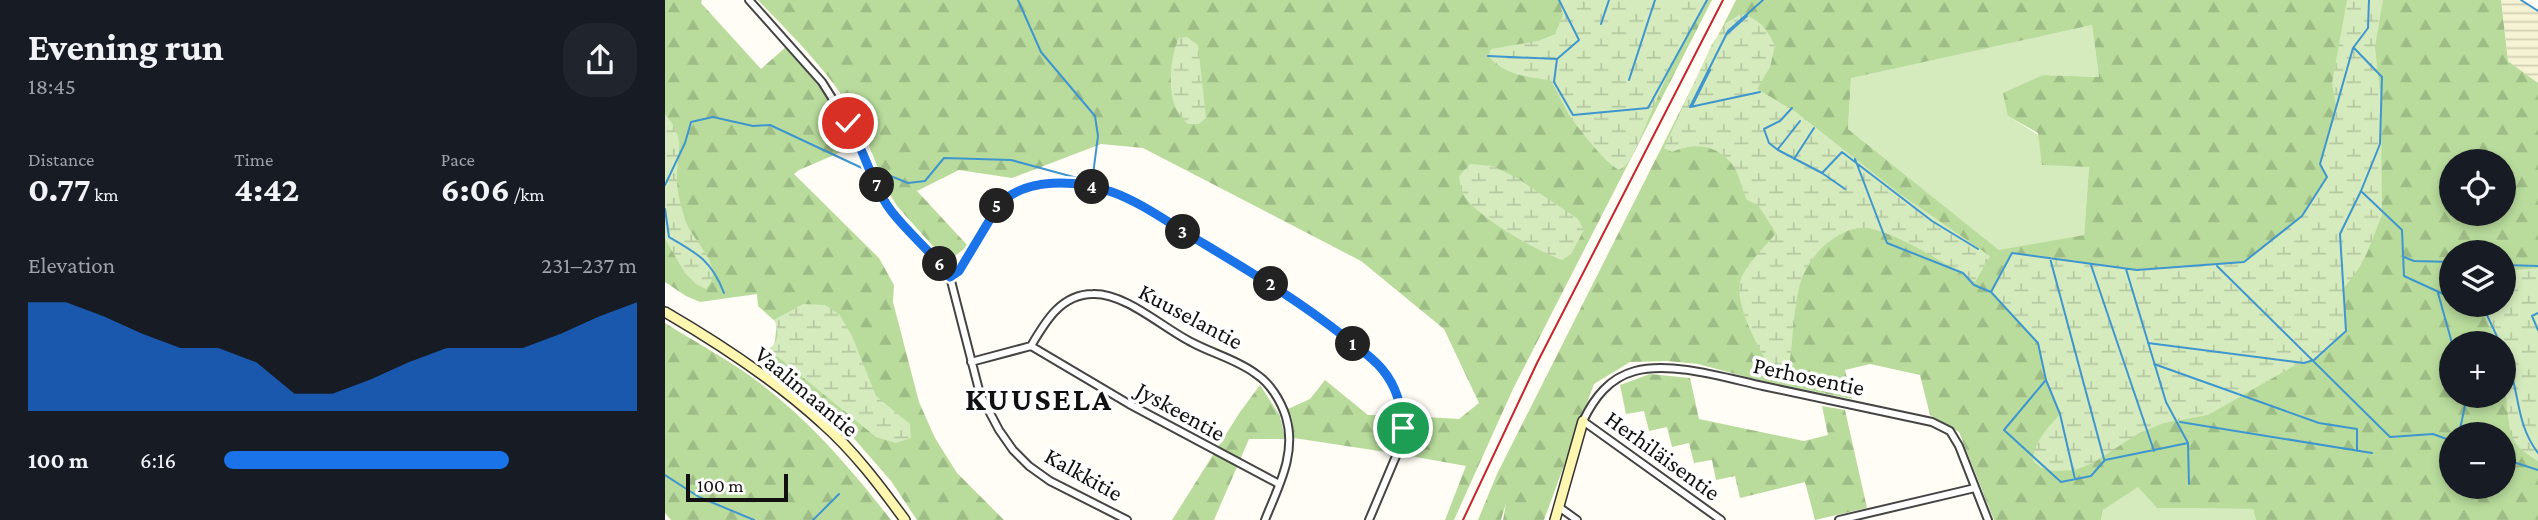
<!DOCTYPE html>
<html lang="en">
<head>
<meta charset="utf-8">
<style>
  body { margin:0; font-family:"Crimson Pro",serif; background:#20242c; color:#f1f3f6; height:100vh; display:flex; flex-direction:column; font-size:26px; white-space:nowrap }
  * { box-sizing:border-box; margin:0 }
  p { font-size:23px; color:#9ea1a6 }
  .icon { flex:none; width:38px; height:38px; fill:none; stroke:currentColor; stroke-width:2; stroke-linecap:round; stroke-linejoin:round }
  .map { position:relative; flex:1; overflow:hidden }
  .details { display:flex; flex-direction:column; background:#171b24; width:665px }
  .details>* { flex:none }
  .fabs { position:absolute; left:1774px; top:149px; display:grid; gap:14px }
  .fabs a { display:grid; place-items:center; width:77px; height:77px; border-radius:50%; background:#171b24; box-shadow:0 4px 10px #0003; font-size:35px }
  .scale { position:absolute; left:21px; bottom:18px; width:102px; box-sizing:border-box; padding-left:7px; border:4px solid #111; border-top:0; font-size:19px; line-height:24px; white-space:nowrap; color:#111; -webkit-text-stroke:5px #fff; paint-order:stroke }
  .pin { position:absolute; display:grid; place-items:center; width:60px; height:60px; color:#fff; margin:-30px; border:4px solid #fff; border-radius:50%; box-shadow:0 2px 7px #0007 }
  .km { position:absolute; width:35px; height:35px; margin:-18px; border-radius:50%; background:#222; color:#fff; font-size:19px; line-height:35px; text-align:center }
  .round { display:grid; place-items:center; flex:none; width:74px; height:74px; border-radius:28px; background:#20242c }
  .headline { display:flex; align-items:center; justify-content:space-between; height:119px; padding:0 28px }
  h1 { font-size:38px; font-weight:700; line-height:52px }
  .metrics { display:grid; grid-template-columns:repeat(3,1fr); gap:10px; height:119px; padding:7px 28px }
  .metrics div { display:grid; align-content:center }
  .metrics b { font-size:35px; font-weight:700 }
  .metrics small { font-size:19px; font-weight:400 }
  .metrics p { font-size:19px }
  .chart { height:196px; padding:14px 28px }
  .chart p { display:flex; justify-content:space-between }
  .chart svg { width:100%; height:126px; margin-top:7px; fill:#1a73e8; opacity:.7 }
  ul { padding:0 28px; list-style:none; font-size:23px }
  li { display:grid; grid-template-columns:112px 84px 1fr; align-items:center; height:52px }
  li i { height:18px; border-radius:9px; background:#1a73e8 }
  main { display:flex; flex:1; min-height:0 }
  .map>svg:first-child { display:block }
</style>
</head>
<body>
<main>
<section class="details">
<div class="headline"><div><h1>Evening run</h1><p>18:45</p></div><a class="round"><svg class="icon" aria-label="share" viewBox="0 0 24 24"><path d="M12 15V3M7 8l5-5 5 5M5 13v7h14v-7"/></svg></a></div>
<div class="metrics">
<div><p>Distance</p><b>0.77<small> km</small></b></div>
<div><p>Time</p><b>4:42</b></div>
<div><p>Pace</p><b>6:06<small> /km</small></b></div>
</div>
<div class="chart"><p><span>Elevation</span>231–237 m</p>
<svg viewBox="0 0 160 44" preserveAspectRatio="none"><path d="M0 44V6L10 6L20 11L30 17L40 22L50 22L60 27L70 38L80 38L90 33L100 27L110 22L120 22L130 22L140 17L150 11L160 6V44z"/></svg>
</div>
<ul>
<li><b>100 m</b>6:16<i style="width:69%"></i></li>
</ul>
</section>
<div class="map">
<svg width="1873" height="520" viewBox="0 0 1873 520">
  <defs>
    <pattern id="farmland-rules" width="6" height="5" patternUnits="userSpaceOnUse" patternTransform="scale(1.75)"><rect width="6" height="5" fill="#f6f3d4"/><path d="M0 2.5h6" fill="none" stroke="#d2cfb5"/></pattern>
    <pattern id="forest-firs" width="22" height="20" patternUnits="userSpaceOnUse" patternTransform="scale(1.75)"><rect width="22" height="20" fill="#b9dc9c"/><path d="M5 1l3.5 6h-7zM16 11l3.5 6h-7z" fill="#9ebc85"/></pattern>
    <pattern id="wetland-marsh" width="20" height="14" patternUnits="userSpaceOnUse" patternTransform="scale(1.75)"><rect width="20" height="14" fill="#d5ebbd"/><path d="M1 5h8M5 5V1M11 12h8M15 12V8" fill="none" stroke="#b6c8a1"/></pattern>
  </defs>
  <rect width="100%" height="100%" fill="#fffdf5"/>
  <!-- farmland -->
  <path fill="url(#farmland-rules)" d="M1836,0H1856L1873,11V83L1843,61Z"/>
  <!-- grass -->
  <path fill="#d5ebbd" d="M1427,25L1434,77L1378,75L1343,116L1424,167L1419,235L1335,251L1183,129L1186,77Z
    M1473,486L1492,508L1588,509L1591,520H1436L1438,510Z"/>
  <!-- forest -->
  <path fill="url(#forest-firs)" fill-rule="evenodd" d="M0,0H37L36,3L96,69L121,47C149,76 172,108 200,138C179,85 132,41 93,0H1047L848,389L789,520H780L801,466L740,455L746,416L794,419L814,403L779,329L696,261L478,148L436,144L347,178L294,170L252,191L303,246L282,262L232,206L221,188L202,141L134,170L129,174L214,258L229,285L228,302L254,402L270,438L292,473L339,520H252L226,481L151,395L107,365L112,323L93,306L92,294L35,302L21,296L0,282Z
    M1071,0H1836L1843,61L1873,83V520H1591L1588,509L1492,508L1473,487L1438,510L1436,520H1329L1294,432L1265,415L1255,375L1205,364L1180,370L1187,399L1093,380L1033,364L1002,361L965,362L929,384L879,520H838L841,503L836,520H813L832,474ZM1427,25L1434,77L1378,75L1338,93L1343,116L1373,133L1377,165L1424,167L1419,235L1334,250L1183,129L1186,78ZM1787,161H1839V214H1787ZM1787,252H1839V304H1787ZM1787,343H1839V396H1787ZM1787,434H1839V486H1787Z
    M0,323C32,343 66,361 96,384C146,422 187,470 226,520H6L0,513Z
    M985,374L1025,378L1034,419L1139,441L1163,435L1157,406L1180,410L1202,508L1150,520L1140,482L1075,498L1070,476L1051,480L1047,460L1029,463L1024,443L1007,447L1002,427L984,431L979,411L961,414L955,385Z
    M660,380L703,415H730L727,453L629,438L627,418L623,409L645,399Z
    M595,385L615,416L620,439H584L549,520H507L575,412Z"/>
  <!-- wetland -->
  <path fill="url(#wetland-marsh)" d="M894,0H1042L1008,62L967,157L960,166L954,170C938,161 915,130 904,115C897,103 893,91 885,80C861,77 840,75 823,56L826,49L873,41L890,34L898,15Z
    M1682,0H1718L1710,47L1716,101L1717,215L1702,253L1694,268L1679,288L1680,331L1673,340L1655,357L1627,367L1543,415L1499,423L1474,433L1428,463L1410,470L1389,471L1376,468L1368,461C1369,441 1383,428 1395,414L1381,380L1373,343L1326,292L1347,253L1472,270L1579,262L1637,216L1662,177L1655,164L1671,106L1667,83Z
    M1076,14C1095,19 1102,29 1110,46L1105,67L1092,89L1131,112L1235,194L1325,256L1310,282C1286,267 1227,229 1199,228C1185,227 1171,236 1161,244C1150,253 1138,271 1135,284C1127,316 1128,349 1122,380L1111,377C1097,354 1065,302 1077,276C1085,260 1100,247 1111,233L1093,205L1082,200C1077,190 1074,173 1067,164C1051,144 1029,142 1007,152L999,148L1047,44L1061,23Z
    M522,37L533,45L541,118L534,124H522C519,120 515,115 512,110C502,92 505,56 514,38Z
    M0,114C23,142 11,149 12,180C12,193 17,210 21,222C28,242 62,268 41,289L31,284L20,273L0,239Z
    M805,164L828,166L852,178L913,219L919,230L906,254L897,260C872,251 815,219 800,197C796,191 795,183 794,176Z
    M1873,268V461C1865,456 1852,448 1848,439C1841,425 1839,360 1839,343H1832L1815,305L1839,304V271Z
    M138,304L160,305L174,314L187,336L211,396L245,424L246,438L231,443L211,437L103,349C114,344 115,331 109,320Z"/>
  <g fill="none" stroke-linecap="round" stroke-linejoin="round">
    <!-- stream -->
    <path stroke="#3f96cf" stroke-width="2" d="M1856,0L1873,11
      M936,24L944,0
      M1062,34L1082,16
      M823,56L892,59L914,40L894,0
      M892,59L889,82L908,115L983,108L1042,0
      M964,80L990,0
      M1095,92L1025,107L1063,31L1098,0
      M1027,106L1045,70
      M1127,108L1115,121L1099,129L1104,143L1113,150L1157,173L1180,189
      M1113,149L1135,121
      M1129,159L1149,128
      M1190,159L1222,243L1298,273L1309,285L1326,292L1373,343L1381,380L1395,414L1410,479
      M218,173L243,183L260,181L279,158L346,160L427,182L433,136L430,116L376,52L353,0
      M1157,173L1177,152L1267,221L1313,249
      M0,185L20,143L26,122L48,117L88,126L105,125L197,168
      M1697,192L1737,230L1739,276L1787,298
      M0,209L4,237C32,253 47,261 59,293
      M1739,257L1749,261L1787,262
      M1385,258L1439,459
      M1426,265L1489,451
      M1839,265L1873,266
      M1552,266L1725,437L1768,434L1787,441
      M1461,269L1501,402L1523,443L1524,484
      M1326,292L1347,253L1472,270L1579,262L1637,216L1662,177L1655,164L1688,48L1703,28L1704,0
      M1773,293L1787,343
      M1802,304L1821,313L1835,343
      M1873,313L1867,316L1873,330
      M1483,343L1639,363L1649,360L1681,331L1675,234L1696,191L1715,144L1717,77L1689,48
      M1839,351C1855,386 1849,422 1873,453
      M1489,364L1654,423L1692,429V451
      M1380,381L1339,430L1396,482L1426,476L1440,460L1523,443
      M1515,422L1707,453
      M1794,434L1802,396
      M1839,459L1873,470
      M0,475L34,497L89,520
      M148,520L174,494"/>
    <!-- street casing -->
    <g stroke="#444" stroke-width="10">
      <path id="street" d="M84,0L157,82L196,144L215,191L226,211L285,277L315,394L334,430L348,450L364,466L385,481L462,520
        M285,277L294,271L333,206C364,171 426,182 464,200L623,295L651,314L716,368L729,385L736,404L737,442L704,520
        M366,346L464,404L614,484
        M306,362L366,346C380,322 396,294 428,294C461,293 499,329 528,343C549,354 573,360 591,374C605,383 616,401 621,417C632,454 613,487 600,520
        M894,507L912,520
        M1056,520L918,421C929,398 944,378 970,371C1006,361 1061,378 1098,386C1154,398 1210,410 1267,422L1285,431L1294,446L1323,520
        M1174,520L1310,488"/>
    </g>
    <!-- secondary casing -->
    <g stroke="#333" stroke-width="12">
      <path id="secondary" d="M0,312C55,344 110,380 157,423C189,451 215,486 240,520
        M890,520L918,421"/>
    </g>
    <!-- street -->
    <use href="#street" stroke="#fff" stroke-width="6"/>
    <!-- secondary -->
    <use href="#secondary" stroke="#fff6b0" stroke-width="9"/>
    <!-- rail -->
    <path stroke="#c4262e" stroke-width="2" d="M798,520L872,363L1058,0"/>
  </g>
  <g fill="none" stroke-linecap="round" stroke-linejoin="round">
    <!-- route casing -->
    <g stroke="#fff" stroke-width="14">
      <path id="route" d="M183,123C200,151 207,186 227,212C245,235 268,253 285,277L294,271L333,206C360,176 412,180 447,192C475,202 501,221 526,236C579,268 632,299 681,338C693,348 707,357 717,369C732,387 736,405 738,428"/>
    </g>
    <!-- route -->
    <use href="#route" stroke="#1a73e8" stroke-width="9"/>
  </g>
  <g text-anchor="middle" dominant-baseline="central" stroke-width="7" stroke-linejoin="round" paint-order="stroke">
    <!-- street labels -->
    <g font-size="24" fill="#111" stroke="#fff">
      <text transform="translate(526 316) rotate(28)">Kuuselantie</text>
      <text transform="translate(1144 376) rotate(12)">Perhosentie</text>
      <text transform="translate(142 391) rotate(40)">Vaalimaantie</text>
      <text transform="translate(516 411) rotate(29)">Jyskeentie</text>
      <text transform="translate(998 455) rotate(36)">Herhiläisentie</text>
      <text transform="translate(419 474) rotate(29)">Kalkkitie</text>
    </g>
    <!-- district labels -->
    <g font-size="32" font-weight="bold" letter-spacing="2" fill="#111" stroke="#fff">
      <text x="374" y="399">KUUSELA</text>
    </g>
  </g>
</svg>
<div class="fabs">
<a><svg class="icon" aria-label="locate" viewBox="0 0 24 24"><circle cx="12" cy="12" r="6"/><path d="M12 2v4M12 18v4M2 12h4M18 12h4"/></svg></a>
<a><svg class="icon" aria-label="layers" viewBox="0 0 24 24"><path d="M12 4l9 5-9 5-9-5zM3 14l9 5 9-5"/></svg></a>
<a>+</a>
<a>−</a>
</div>
<div class="scale">100 m</div>
<div class="pin" style="left:738px;top:428px;background:#1e9e55"><svg class="icon" aria-label="arrive" viewBox="0 0 24 24"><path d="M6 21V4h12l-3 4 3 4H6"/></svg></div>
<div class="pin" style="left:183px;top:123px;background:#d93025"><svg class="icon" aria-label="check" viewBox="0 0 24 24"><path d="M5 12l5 5 9-10"/></svg></div>
<b class="km" style="left:688px;top:344px">1</b>
<b class="km" style="left:606px;top:284px">2</b>
<b class="km" style="left:518px;top:232px">3</b>
<b class="km" style="left:427px;top:187px">4</b>
<b class="km" style="left:332px;top:206px">5</b>
<b class="km" style="left:275px;top:264px">6</b>
<b class="km" style="left:212px;top:185px">7</b>
</div>
</main>
</body>
</html>
